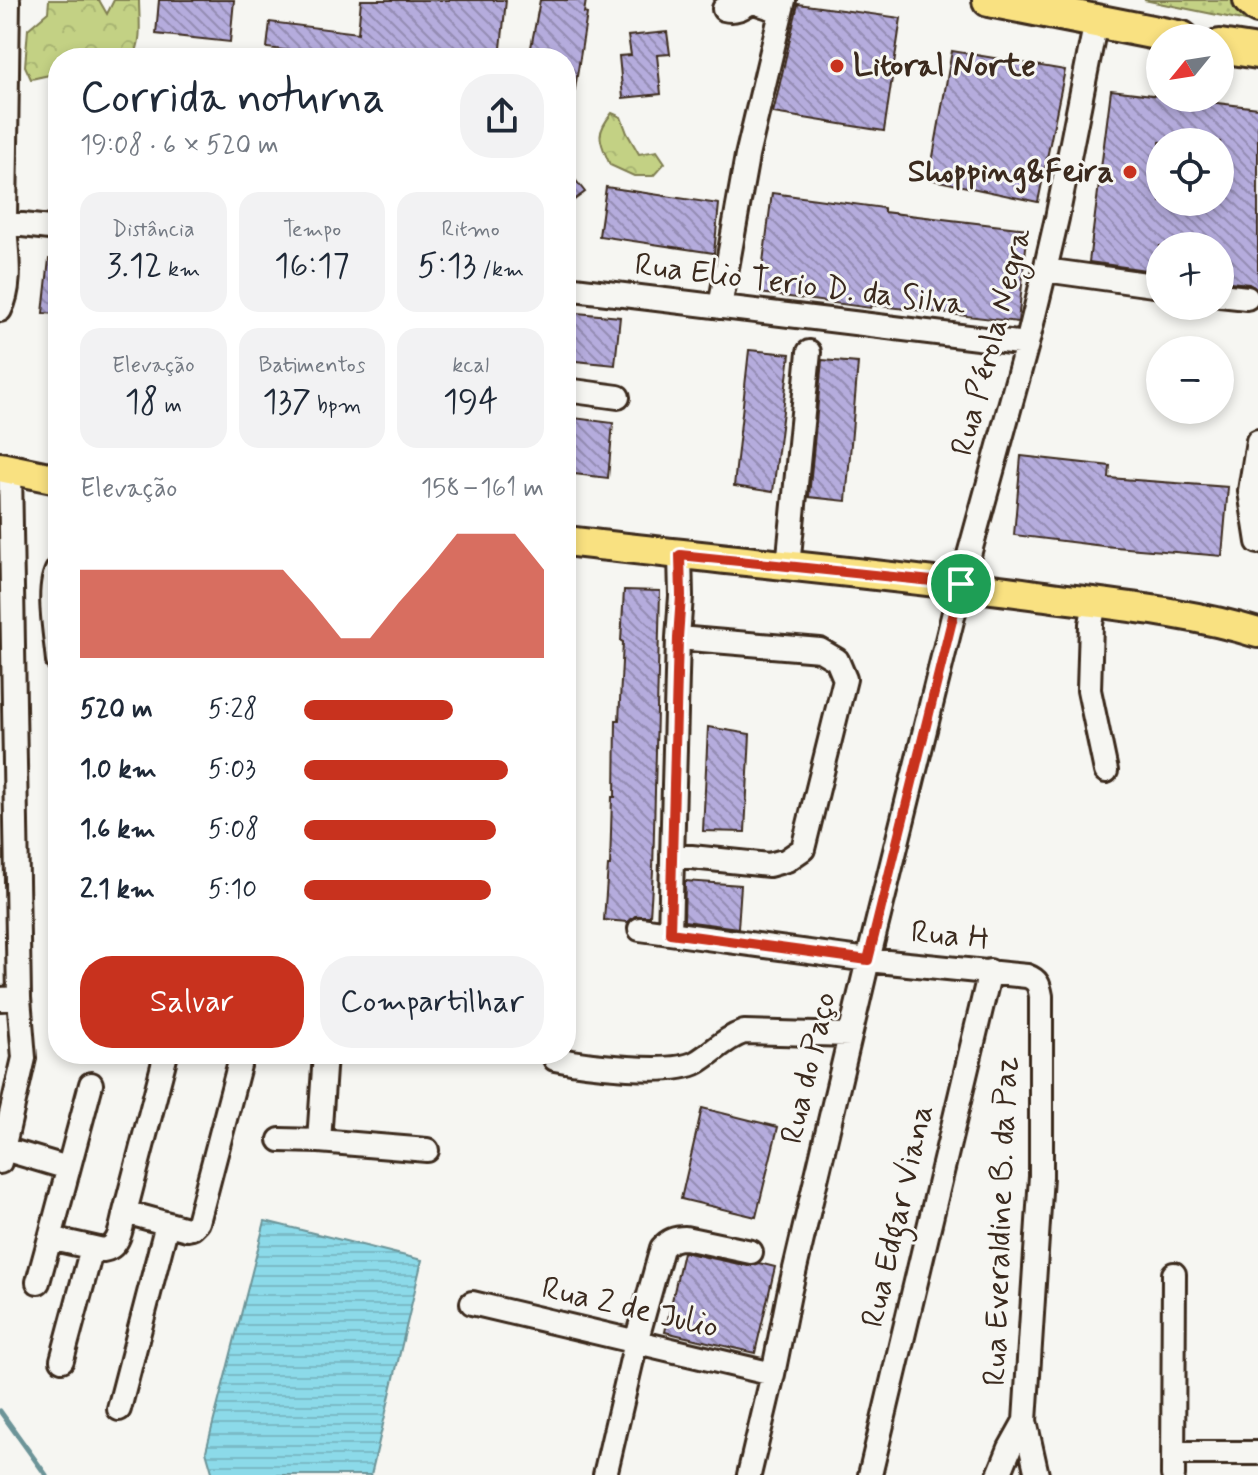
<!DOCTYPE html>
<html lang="pt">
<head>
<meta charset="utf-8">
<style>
  body { margin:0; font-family:Mynerve,sans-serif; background:#f2f2f3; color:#1f2937; height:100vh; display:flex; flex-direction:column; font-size:30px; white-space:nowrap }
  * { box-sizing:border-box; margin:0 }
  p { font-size:26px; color:#747a83 }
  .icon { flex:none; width:44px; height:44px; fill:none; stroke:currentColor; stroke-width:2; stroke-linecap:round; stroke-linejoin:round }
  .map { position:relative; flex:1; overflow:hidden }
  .panel { position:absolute; left:48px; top:48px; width:528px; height:1016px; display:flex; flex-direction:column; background:#fff; border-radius:32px; box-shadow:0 4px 12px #0003 }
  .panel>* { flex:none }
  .needle { width:52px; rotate:240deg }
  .controls { position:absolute; left:1146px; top:24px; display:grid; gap:16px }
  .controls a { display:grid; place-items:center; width:88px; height:88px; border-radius:50%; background:#fff; box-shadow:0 4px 12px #0003; font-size:40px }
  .pin { position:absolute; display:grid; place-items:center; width:68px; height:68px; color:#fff; margin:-34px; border:4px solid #fff; border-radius:50%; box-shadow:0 2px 8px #0007 }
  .round { display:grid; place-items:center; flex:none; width:84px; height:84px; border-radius:32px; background:#f2f2f3 }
  .head { display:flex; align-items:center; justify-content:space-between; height:136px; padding:0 32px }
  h1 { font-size:44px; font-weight:600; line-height:60px }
  .stats { display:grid; grid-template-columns:repeat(3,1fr); gap:12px; height:136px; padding:8px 32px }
  .stats div { display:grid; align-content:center; border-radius:20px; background:#f2f2f3; text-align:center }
  .stats b { font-size:34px; font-weight:600 }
  .stats small { font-size:22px; font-weight:400 }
  .stats p { font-size:22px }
  .chart { height:224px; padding:16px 32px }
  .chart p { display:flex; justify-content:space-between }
  .chart svg { width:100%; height:144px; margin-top:8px; fill:#c8321e; opacity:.7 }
  .button { display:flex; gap:16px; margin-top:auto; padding:16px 32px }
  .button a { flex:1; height:92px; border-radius:32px; background:#c8321e; color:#fff; font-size:32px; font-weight:600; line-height:92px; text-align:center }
  .button a+a { background:#f2f2f3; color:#1f2937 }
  ul { padding:0 32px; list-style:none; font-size:26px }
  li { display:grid; grid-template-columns:128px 96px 1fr; align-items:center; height:60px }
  li i { height:20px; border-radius:10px; background:#c8321e }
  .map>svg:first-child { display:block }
</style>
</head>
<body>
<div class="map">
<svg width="1258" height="1475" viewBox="0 0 1258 1475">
  <defs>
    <pattern id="green-dots" width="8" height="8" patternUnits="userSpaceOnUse" patternTransform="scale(2)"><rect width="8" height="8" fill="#c3d184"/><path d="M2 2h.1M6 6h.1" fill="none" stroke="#a8b472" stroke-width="1.8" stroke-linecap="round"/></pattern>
    <pattern id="forest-crowns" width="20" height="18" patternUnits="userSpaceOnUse" patternTransform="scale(2)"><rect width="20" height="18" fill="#c3d184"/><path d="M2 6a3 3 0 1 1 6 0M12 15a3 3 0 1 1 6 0" fill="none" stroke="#a8b472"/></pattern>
    <pattern id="water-rules" width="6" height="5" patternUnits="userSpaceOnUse" patternTransform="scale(2)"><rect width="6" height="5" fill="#8cdae9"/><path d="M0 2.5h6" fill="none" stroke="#7abbc7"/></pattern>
    <pattern id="building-back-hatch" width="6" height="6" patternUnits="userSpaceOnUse" patternTransform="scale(2)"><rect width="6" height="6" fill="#b5acdd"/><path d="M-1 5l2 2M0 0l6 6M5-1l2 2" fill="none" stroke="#948cb3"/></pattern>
  </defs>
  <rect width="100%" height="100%" fill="#f6f6f2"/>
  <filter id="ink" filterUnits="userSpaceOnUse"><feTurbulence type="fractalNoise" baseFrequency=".0125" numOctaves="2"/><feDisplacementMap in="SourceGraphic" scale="16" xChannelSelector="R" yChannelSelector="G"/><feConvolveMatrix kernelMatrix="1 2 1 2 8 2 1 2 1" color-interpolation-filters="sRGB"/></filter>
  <g filter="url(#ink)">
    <!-- green -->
    <path fill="url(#green-dots)" stroke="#7f7e51" stroke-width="2" d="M1144,0H1239L1258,15V25L1242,20Z"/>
    <!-- forest -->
    <path fill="url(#forest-crowns)" stroke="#7f7e51" stroke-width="2" d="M49,0H99L107,14L114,0H139C139,19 143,41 133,58H80L68,49L61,58H58V62L49,75L31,79L25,66L28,29L48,12Z
      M612,113L621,117L627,133L639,154L657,151L665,163L653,176H634L610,165C600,141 594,135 612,113Z"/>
    <!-- water -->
    <path fill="url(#water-rules)" stroke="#6c9498" stroke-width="2" d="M265,1221L422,1260L371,1475H213L206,1451Z"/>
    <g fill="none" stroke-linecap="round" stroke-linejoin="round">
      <!-- stream -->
      <path stroke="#6c9498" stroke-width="5" d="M0,1411L46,1475"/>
    </g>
    <!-- building -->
    <path fill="url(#building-back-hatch)" stroke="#3b2a1e" stroke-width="2" fill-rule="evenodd" d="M159,0H234L230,42L156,34Z
      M361,0H506L500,58H347L267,48L270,22L358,33Z
      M540,0H586L584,13L587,14L574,95H566V58H529Z
      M798,4L901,18L884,131L773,113Z
      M667,32L670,54L657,55L661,94L623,98L619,56L631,55L628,36Z
      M952,51L1065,70L1038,202L929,179Z
      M1111,90L1160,96V98H1176L1258,108V290L1249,284L1220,281V246H1160V272L1089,262ZM1160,142H1220V202H1160Z
      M566,168L585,192L566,206Z
      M606,187L719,204L714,253L599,236Z
      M772,193L884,208V212L1028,229L1018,322L872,305L871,308L759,293Z
      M49,259L58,260V314L43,313Z
      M566,312L620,317L615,365L566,360Z
      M749,350L790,354L773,492L734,486Z
      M822,360L858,363L846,501L809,497Z
      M566,417L613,423L608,478L566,473Z
      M1021,456L1110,466L1109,478L1228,487L1222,556L1103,546L1014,535Z
      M624,590L660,591L653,871L650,916H635L628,922L604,920L608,866H610L612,797H615L616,720H619L623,642L621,641Z
      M708,727L750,734L745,832L703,831Z
      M685,881L741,885L738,928L684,921Z
      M702,1108L778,1127L756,1217L681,1199Z
      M683,1252L748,1266L759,1263L775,1267L755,1353L665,1332Z"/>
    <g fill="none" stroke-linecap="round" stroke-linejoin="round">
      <!-- minor casing -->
      <g stroke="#3b2a1e" stroke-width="28">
        <path id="minor" d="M748,0L781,11
          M724,9C736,12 743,7 753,1
          M5,223L58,229
          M1045,270L1160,286
          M566,288L1027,344
          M1220,295L1247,298
          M720,307L747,156L784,0
          M0,310C14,283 5,248 5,218C6,145 7,73 8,0
          M566,390L618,397
          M1258,441L1250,491L1258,542
          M788,566L809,352
          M58,569C46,587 56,637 58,661
          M1095,602L1091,624L1089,690L1106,771
          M672,855L769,865L787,860L803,849L845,679L837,660L820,650L678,638
          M640,929L868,960L1027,976C1038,980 1039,985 1041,996V1176L1025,1421L1037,1475
          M670,933L678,638L681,596L680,555
          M0,999L19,998L10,470
          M555,1059C584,1065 673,1076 697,1062C714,1052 725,1038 744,1032L850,1035
          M91,1084L50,1238L103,1250C120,1248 121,1227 125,1212L187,1229L192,1228L198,1222L242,1054
          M280,1140L319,1141L427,1150
          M319,1141L325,1054
          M4,1149L68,1168
          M0,1162L24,1058L19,998
          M125,1212L166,1054
          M38,1282L50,1238
          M472,1303L773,1374
          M62,1360L92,1248
          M119,1409L167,1224
          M1174,1453H1258
          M605,1475L636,1342L662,1248C669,1240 675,1238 685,1238L751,1252
          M749,1475L773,1374L789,1294L868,960L961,584L1027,344L1045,270L1057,218L1096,21
          M870,1475L990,971
          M999,1475L1010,1448L1025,1421
          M1173,1475L1174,1274"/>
      </g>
      <!-- major casing -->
      <g stroke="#3b2a1e" stroke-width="34">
        <path id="major" d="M0,467L58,479
          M566,541C723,560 880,573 1037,595C1111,605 1186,611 1258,633"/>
      </g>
      <!-- highway casing -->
      <g stroke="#3b2a1e" stroke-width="38">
        <path id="highway" d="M989,0L1182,38
          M1250,0L1258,7
          M1220,46L1258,52"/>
      </g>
      <!-- minor -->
      <use href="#minor" stroke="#f6f6f2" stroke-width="22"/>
      <!-- major -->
      <use href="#major" stroke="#f9e181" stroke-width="28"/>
      <!-- highway -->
      <use href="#highway" stroke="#f9e181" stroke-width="32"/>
    </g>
  </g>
  <g fill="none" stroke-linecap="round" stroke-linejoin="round" filter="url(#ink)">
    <!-- route casing -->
    <g stroke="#fff" stroke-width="16">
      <path id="route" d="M680,555L961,584L868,960L670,933L678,638L681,596Z"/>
    </g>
    <!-- route -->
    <use href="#route" stroke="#c8321e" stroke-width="10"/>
  </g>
  <!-- markers -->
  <g fill="#c8321e" stroke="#f6f6f2" stroke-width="3">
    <circle cx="837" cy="66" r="8"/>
    <circle cx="1130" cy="172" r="8"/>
  </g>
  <g text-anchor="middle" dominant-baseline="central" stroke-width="6" stroke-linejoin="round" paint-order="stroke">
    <!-- poi labels -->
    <g font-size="32" font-weight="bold" fill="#3b2a1e" stroke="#f6f6f2" text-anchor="start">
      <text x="853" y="66">Litoral Norte</text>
      <text x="1114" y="172" text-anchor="end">Shopping&amp;Feira</text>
    </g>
    <!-- street labels -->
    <g font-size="32" fill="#3b2a1e" stroke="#f6f6f2">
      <text transform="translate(800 285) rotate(7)">Rua Elio Terio D. da Silva</text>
      <text transform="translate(992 342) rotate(-75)">Rua Pérola Negra</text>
      <text transform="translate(950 936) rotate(5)">Rua H</text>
      <text transform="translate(809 1068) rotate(-77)">Rua do Paço</text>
      <text transform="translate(898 1216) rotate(-77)">Rua Edgar Viana</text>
      <text transform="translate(1001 1221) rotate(-88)">Rua Everaldine B. da Paz</text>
      <text transform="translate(630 1308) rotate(13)">Rua 2 de Julio</text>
    </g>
  </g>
</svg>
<div class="controls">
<a><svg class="needle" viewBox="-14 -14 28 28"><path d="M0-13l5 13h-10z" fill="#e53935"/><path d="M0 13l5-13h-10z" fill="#747a83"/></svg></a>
<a><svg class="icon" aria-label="locate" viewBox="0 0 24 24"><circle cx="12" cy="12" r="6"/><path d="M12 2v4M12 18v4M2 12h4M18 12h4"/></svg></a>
<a>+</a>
<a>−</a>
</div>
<div class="pin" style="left:961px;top:584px;background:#1e9e55"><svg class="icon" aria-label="arrive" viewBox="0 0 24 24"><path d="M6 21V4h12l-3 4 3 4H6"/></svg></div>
<section class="panel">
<div class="head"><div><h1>Corrida noturna</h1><p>19:08 · 6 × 520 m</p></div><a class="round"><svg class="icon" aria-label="share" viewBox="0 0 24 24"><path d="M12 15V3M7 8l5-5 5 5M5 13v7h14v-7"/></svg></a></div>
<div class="stats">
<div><p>Distância</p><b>3.12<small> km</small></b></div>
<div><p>Tempo</p><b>16:17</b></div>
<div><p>Ritmo</p><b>5:13<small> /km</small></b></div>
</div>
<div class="stats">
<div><p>Elevação</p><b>18<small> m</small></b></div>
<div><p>Batimentos</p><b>137<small> bpm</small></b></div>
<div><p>kcal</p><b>194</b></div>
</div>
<div class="chart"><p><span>Elevação</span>158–161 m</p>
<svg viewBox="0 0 160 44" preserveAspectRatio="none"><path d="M0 44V17L10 17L20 17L30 17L40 17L50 17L60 17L70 17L80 27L90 38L100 38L110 27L120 17L130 6L140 6L150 6L160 17V44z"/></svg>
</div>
<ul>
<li><b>520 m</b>5:28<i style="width:62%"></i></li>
<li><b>1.0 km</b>5:03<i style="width:85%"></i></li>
<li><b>1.6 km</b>5:08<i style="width:80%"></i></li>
<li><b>2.1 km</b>5:10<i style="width:78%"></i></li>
</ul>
<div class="button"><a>Salvar</a><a>Compartilhar</a></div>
</section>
</div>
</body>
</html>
